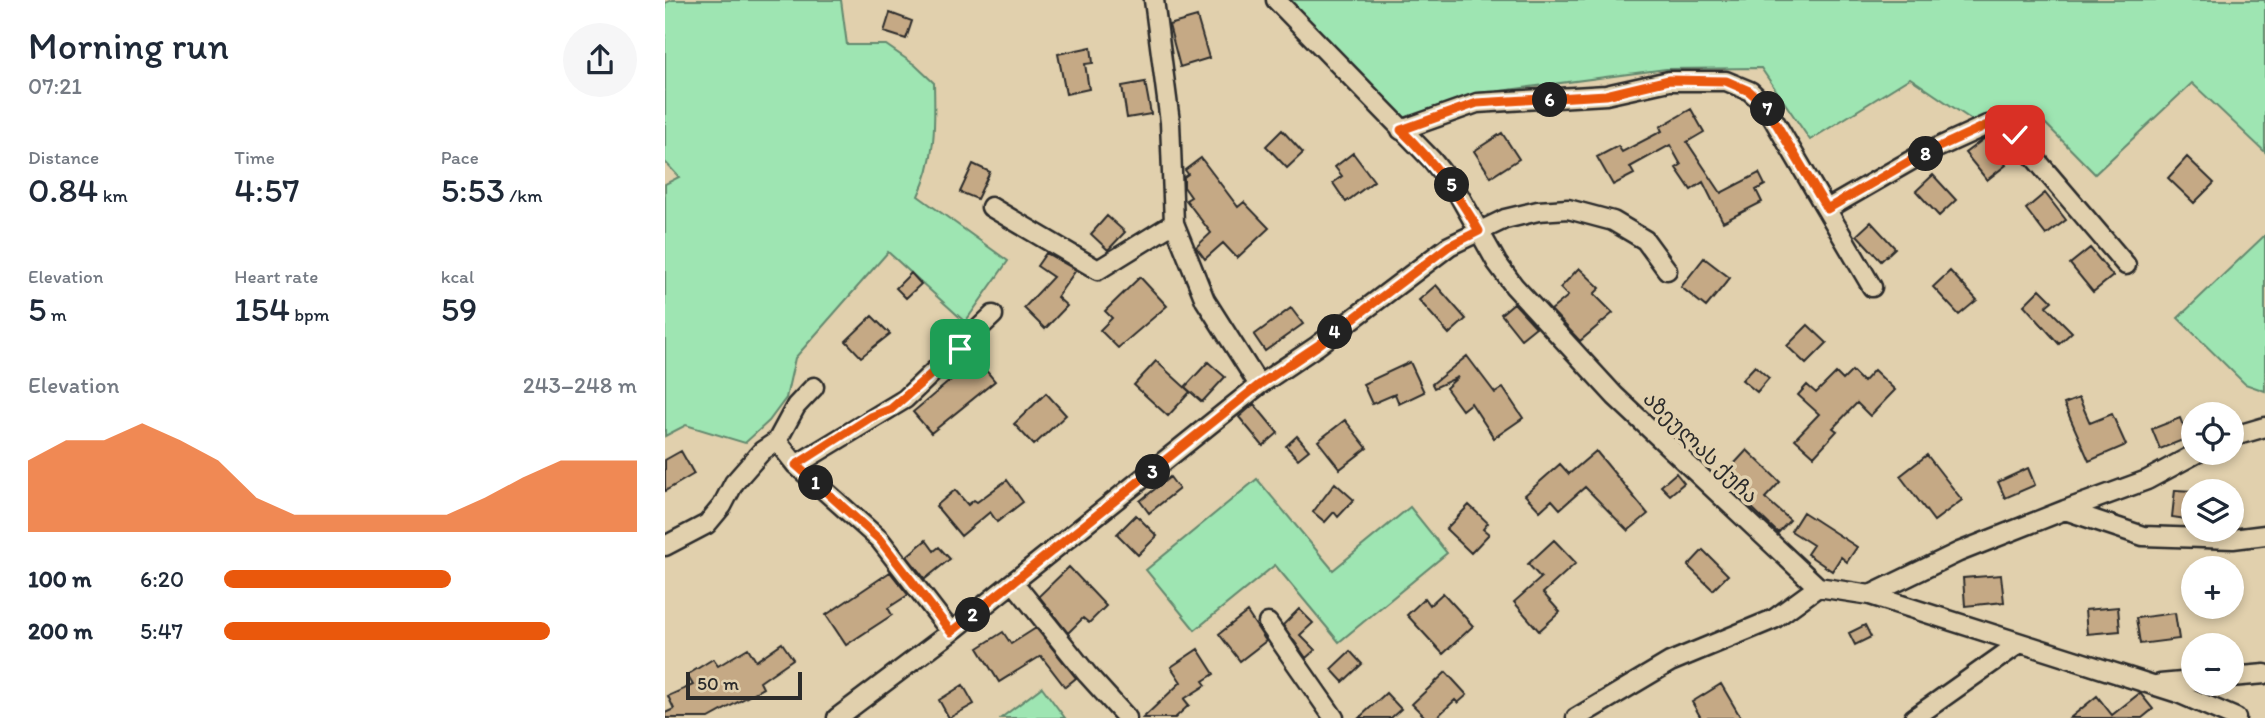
<!DOCTYPE html>
<html lang="en">
<head>
<meta charset="utf-8">
<style>
  body { margin:0; font-family:Itim,"Noto Sans Georgian",sans-serif; background:#f6f6f7; color:#1f2937; height:100vh; display:flex; flex-direction:column; font-size:26px; white-space:nowrap }
  * { box-sizing:border-box; margin:0 }
  p { font-size:23px; color:#747a83 }
  .icon { flex:none; width:38px; height:38px; fill:none; stroke:currentColor; stroke-width:2; stroke-linecap:round; stroke-linejoin:round }
  .map { position:relative; flex:1; overflow:hidden }
  .sheet { display:flex; flex-direction:column; background:#fff; width:665px }
  .sheet>* { flex:none }
  .tools { position:absolute; left:1516px; top:402px; display:grid; gap:14px }
  .tools a { display:grid; place-items:center; width:63px; height:63px; border-radius:50%; background:#fff; box-shadow:0 4px 10px #0003; font-size:35px }
  .scale { position:absolute; left:21px; bottom:18px; width:116px; box-sizing:border-box; padding-left:7px; border:4px solid #2b2b2b; border-top:0; font-size:19px; line-height:24px; white-space:nowrap; color:#2b2b2b; -webkit-text-stroke:5px #e1d0ad; paint-order:stroke }
  .pin { position:absolute; display:grid; place-items:center; width:60px; height:60px; color:#fff; margin:-30px; border-radius:14px; box-shadow:0 4px 10px #0006 }
  .km { position:absolute; width:35px; height:35px; margin:-18px; border-radius:50%; background:#222; color:#fff; font-size:19px; line-height:35px; text-align:center }
  .round { display:grid; place-items:center; flex:none; width:74px; height:74px; border-radius:37px; background:#f6f6f7 }
  .head { display:flex; align-items:center; justify-content:space-between; height:119px; padding:0 28px }
  h1 { font-size:38px; font-weight:600; line-height:52px }
  .figures { display:grid; grid-template-columns:repeat(3,1fr); gap:10px; height:119px; padding:7px 28px }
  .figures div { display:grid; align-content:center }
  .figures b { font-size:35px; font-weight:600 }
  .figures small { font-size:19px; font-weight:400 }
  .figures p { font-size:19px }
  .chart { height:196px; padding:14px 28px }
  .chart p { display:flex; justify-content:space-between }
  .chart svg { width:100%; height:126px; margin-top:7px; fill:#ea580c; opacity:.7 }
  ul { padding:0 28px; list-style:none; font-size:23px }
  li { display:grid; grid-template-columns:112px 84px 1fr; align-items:center; height:52px }
  li i { height:18px; border-radius:9px; background:#ea580c }
  main { display:flex; flex:1; min-height:0 }
  .map>svg:first-child { display:block }
</style>
</head>
<body>
<main>
<section class="sheet">
<div class="head"><div><h1>Morning run</h1><p>07:21</p></div><a class="round"><svg class="icon" aria-label="share" viewBox="0 0 24 24"><path d="M12 15V3M7 8l5-5 5 5M5 13v7h14v-7"/></svg></a></div>
<div class="figures">
<div><p>Distance</p><b>0.84<small> km</small></b></div>
<div><p>Time</p><b>4:57</b></div>
<div><p>Pace</p><b>5:53<small> /km</small></b></div>
</div>
<div class="figures">
<div><p>Elevation</p><b>5<small> m</small></b></div>
<div><p>Heart rate</p><b>154<small> bpm</small></b></div>
<div><p>kcal</p><b>59</b></div>
</div>
<div class="chart"><p><span>Elevation</span>243–248 m</p>
<svg viewBox="0 0 160 44" preserveAspectRatio="none"><path d="M0 44V19L10 12L20 12L30 6L40 12L50 19L60 32L70 38L80 38L90 38L100 38L110 38L120 32L130 25L140 19L150 19L160 19V44z"/></svg>
</div>
<ul>
<li><b>100 m</b>6:20<i style="width:55%"></i></li>
<li><b>200 m</b>5:47<i style="width:79%"></i></li>
</ul>
</section>
<div class="map">
<svg width="1600" height="718" viewBox="0 0 1600 718">
  <rect width="100%" height="100%" fill="#e1d0ad"/>
  <filter id="ink" filterUnits="userSpaceOnUse"><feTurbulence type="fractalNoise" baseFrequency=".0143" numOctaves="2"/><feDisplacementMap in="SourceGraphic" scale="14" xChannelSelector="R" yChannelSelector="G"/><feConvolveMatrix kernelMatrix="1 2 1 2 8 2 1 2 1" color-interpolation-filters="sRGB"/></filter>
  <g filter="url(#ink)">
    <!-- green -->
    <path fill="#9ee5b2" stroke="#64886e" stroke-width="2" d="M7,0H176L182,45H221L250,65L269,83C270,123 271,159 253,196L343,261L300,322L223,252L130,358L121,398L104,421L80,443L21,425L0,436V184L14,177L0,162V3Z
      M622,0H1600V152L1527,83L1430,174L1375,118L1307,120L1245,78L1145,140L1096,68L1001,69L835,91L737,121Z
      M1600,235V391L1580,384L1513,318Z
      M592,479L668,570L745,507L782,553L674,642L610,565L530,630L481,570Z
      M377,687L400,718H336Z"/>
    <!-- building -->
    <path fill="#c5a985" stroke="#2b2b2b" stroke-width="2" d="M225,13L247,21L241,39L219,32Z
      M532,17L544,58L515,67L504,25Z
      M426,47L428,63L420,64L424,89L401,94L393,54Z
      M480,82L486,114L462,118L457,86Z
      M1026,109L1039,132L1022,142L1056,193L1094,173L1100,185L1091,190L1097,202L1058,222L1038,182L1026,190L1011,168L1016,165L1005,145L965,167L969,174L948,185L932,157L953,146L957,152L997,131L995,127Z
      M617,130L638,153L622,168L601,146Z
      M837,133L854,159L826,177L809,151Z
      M1320,138L1341,165L1322,180L1300,153Z
      M688,153L709,181L681,202L668,183L677,176L670,167Z
      M1522,157L1549,183L1529,203L1503,178Z
      M536,158L573,207L579,202L604,228L572,258L558,243L540,259L531,247L546,233L521,200L526,197L519,187V177L523,174L520,170Z
      M308,164L325,172L312,199L295,192Z
      M1268,175L1291,200L1274,216L1251,191Z
      M1380,193L1401,220L1381,235L1361,209Z
      M442,216L460,232L443,250L426,234Z
      M1206,222L1230,248L1216,261L1192,235Z
      M1425,248L1448,276L1428,292L1405,264Z
      M381,253L411,270L392,297L402,306L380,329L359,308L388,277L372,266Z
      M1039,258L1065,278L1041,307L1016,287Z
      M914,268L935,288L929,294L948,313L915,341L886,310L903,296L895,288Z
      M1285,271L1312,300L1294,315L1268,287Z
      M246,273L256,284L241,298L231,288Z
      M475,277L502,306L453,348L435,330L447,318L440,311Z
      M771,285L801,319L784,334L754,300Z
      M1375,289L1387,301L1381,306L1407,332L1394,344L1359,305Z
      M849,303L871,327L856,339L836,314Z
      M626,308L638,324L600,351L589,335Z
      M207,316L225,334L196,357L181,341Z
      M1143,325L1162,343L1141,364L1122,346Z
      M308,355L330,381L266,433L248,412L293,374L290,371Z
      M802,356L830,393L838,388L858,418L829,438L806,403L797,410L781,388L793,377L769,388L767,384Z
      M491,361L525,392L503,416L469,385Z
      M543,362L560,377L537,402L520,387Z
      M745,362L759,392L734,404L730,394L707,404L698,384Z
      M1090,366L1104,378L1092,392L1077,380Z
      M1209,370L1230,390L1205,416L1192,403L1168,428L1172,431L1149,456L1130,439L1154,414L1133,395L1142,385L1151,393L1171,373L1178,380L1187,371L1198,382Z
      M381,393L401,415L369,445L349,424Z
      M1414,398L1425,423L1447,414L1461,445L1424,461L1399,404Z
      M589,404L613,433L598,446L574,417Z
      M1515,418L1523,438L1495,449L1487,429Z
      M680,420L702,448L675,469L653,441Z
      M632,436L644,450L633,459L621,446Z
      M1082,450L1115,482L1100,498L1125,520L1113,533L1056,478Z
      M16,451L29,474L0,491V460Z
      M931,451L983,514L963,531L920,487L895,509L887,500L875,511L860,495L895,464L904,474Z
      M1262,455L1297,500L1269,521L1235,476Z
      M1363,468L1370,485L1340,498L1333,482Z
      M1011,473L1019,483L1005,495L996,486Z
      M505,477L514,489L484,513L475,501Z
      M342,480L358,502L332,522L325,512L296,536L271,506L290,490L303,505L309,500L312,502Z
      M670,483L689,500L673,517L669,512L660,522L648,512Z
      M1510,490L1528,491V520L1507,517Z
      M804,505L823,523L818,529L824,534L806,553L781,529Z
      M1138,512L1192,547L1182,562L1176,557L1167,571L1142,554L1148,545L1126,531Z
      M471,515L492,536L473,555L452,534Z
      M261,540L269,551L274,547L285,559L260,579L242,556Z
      M889,540L911,563L878,593L895,612L874,631L849,602L876,578L863,564Z
      M1038,550L1063,575L1048,590L1023,566Z
      M404,567L441,606L424,623L418,618L403,633L374,596Z
      M225,572L243,595L223,608L227,615L181,645L161,615Z
      M1336,575L1339,602L1300,606L1298,578Z
      M778,593L808,626L778,654L742,615L760,598L765,605Z
      M1453,607L1455,631L1422,634L1420,610Z
      M634,609L648,623L635,635L650,650L641,658L618,625Z
      M582,612L601,641L575,661L554,634Z
      M1510,613L1514,639L1475,644L1471,618Z
      M1200,625L1206,637L1190,645L1184,633Z
      M371,628L411,678L400,687L376,656L334,682L313,648L338,632L346,644Z
      M117,643L128,659L95,682L98,688L44,718H0V713L9,709L3,696L28,685L22,675L48,659L53,666L83,648L91,661Z
      M533,649L549,674L538,681L541,685L519,699L524,705L510,718H478L516,682L506,667Z
      M685,651L697,664L678,682L666,669Z
      M781,672L802,695L793,703L790,700L771,718H761L747,704Z
      M1056,684L1076,718H1036L1027,702Z
      M298,685L309,704L284,718L274,700Z
      M721,693L736,709L726,718H694Z
      M1475,693L1488,709L1477,718H1405L1432,696L1447,715Z"/>
    <g fill="none" stroke-linecap="round" stroke-linejoin="round">
      <!-- minor casing -->
      <g stroke="#2b2b2b" stroke-width="23">
        <path id="minor" d="M489,0L505,122L509,223L540,300L594,385
          M611,0L767,160L791,190L832,263L849,286L950,396L1153,587L1205,595L1513,693L1571,718
          M736,130L812,103L941,95L1004,81H1061L1085,91L1100,105L1207,287
          M326,207L433,270L509,223
          M1162,209L1252,157L1322,125L1350,135L1461,265
          M149,387L131,406L112,441L131,465L215,540L286,632
          M1566,437L1600,427
          M131,465L240,399L328,315
          M1400,510L1482,480L1532,453
          M0,546L42,524L57,506L69,483L97,451L112,441
          M349,583L422,674L462,718
          M1205,595L1294,552L1400,510L1478,536L1568,539L1600,535
          M603,623L669,718
          M1566,677L1600,674
          M1495,684L1528,681
          M172,718L286,632L594,385L652,346L784,246L840,219L873,211L903,209L948,221L980,240L1002,270
          M911,718L1005,662L1109,619L1153,587
          M1249,718L1355,643"/>
      </g>
      <!-- minor -->
      <use href="#minor" stroke="#e1d0ad" stroke-width="18"/>
    </g>
  </g>
  <g fill="none" stroke-linecap="round" stroke-linejoin="round" filter="url(#ink)">
    <!-- route casing -->
    <g stroke="#fff" stroke-width="14">
      <path id="route" d="M295,349L226,409L206,417L131,465L215,540L286,632L594,385L652,346L784,246L814,231C792,192 768,161 736,130L812,103L941,95L1004,80L1061,81L1084,91L1100,105L1162,209L1252,157L1322,125L1350,135"/>
    </g>
    <!-- route -->
    <use href="#route" stroke="#ea580c" stroke-width="9"/>
  </g>
  <g text-anchor="middle" dominant-baseline="central" stroke-width="7" stroke-linejoin="round" paint-order="stroke">
    <!-- street labels -->
    <g font-size="21" fill="#2b2b2b" stroke="#e1d0ad">
      <text transform="translate(1036 447) rotate(44)">აზეულას ქუჩა</text>
    </g>
  </g>
</svg>
<div class="tools">
<a><svg class="icon" aria-label="locate" viewBox="0 0 24 24"><circle cx="12" cy="12" r="6"/><path d="M12 2v4M12 18v4M2 12h4M18 12h4"/></svg></a>
<a><svg class="icon" aria-label="layers" viewBox="0 0 24 24"><path d="M12 4l9 5-9 5-9-5zM3 14l9 5 9-5"/></svg></a>
<a>+</a>
<a>−</a>
</div>
<div class="scale">50 m</div>
<div class="pin" style="left:295px;top:349px;background:#1e9e55"><svg class="icon" aria-label="arrive" viewBox="0 0 24 24"><path d="M6 21V4h12l-3 4 3 4H6"/></svg></div>
<div class="pin" style="left:1350px;top:135px;background:#d93025"><svg class="icon" aria-label="check" viewBox="0 0 24 24"><path d="M5 12l5 5 9-10"/></svg></div>
<b class="km" style="left:151px;top:483px">1</b>
<b class="km" style="left:308px;top:615px">2</b>
<b class="km" style="left:488px;top:472px">3</b>
<b class="km" style="left:670px;top:332px">4</b>
<b class="km" style="left:787px;top:185px">5</b>
<b class="km" style="left:885px;top:100px">6</b>
<b class="km" style="left:1103px;top:109px">7</b>
<b class="km" style="left:1261px;top:154px">8</b>
</div>
</main>
</body>
</html>
